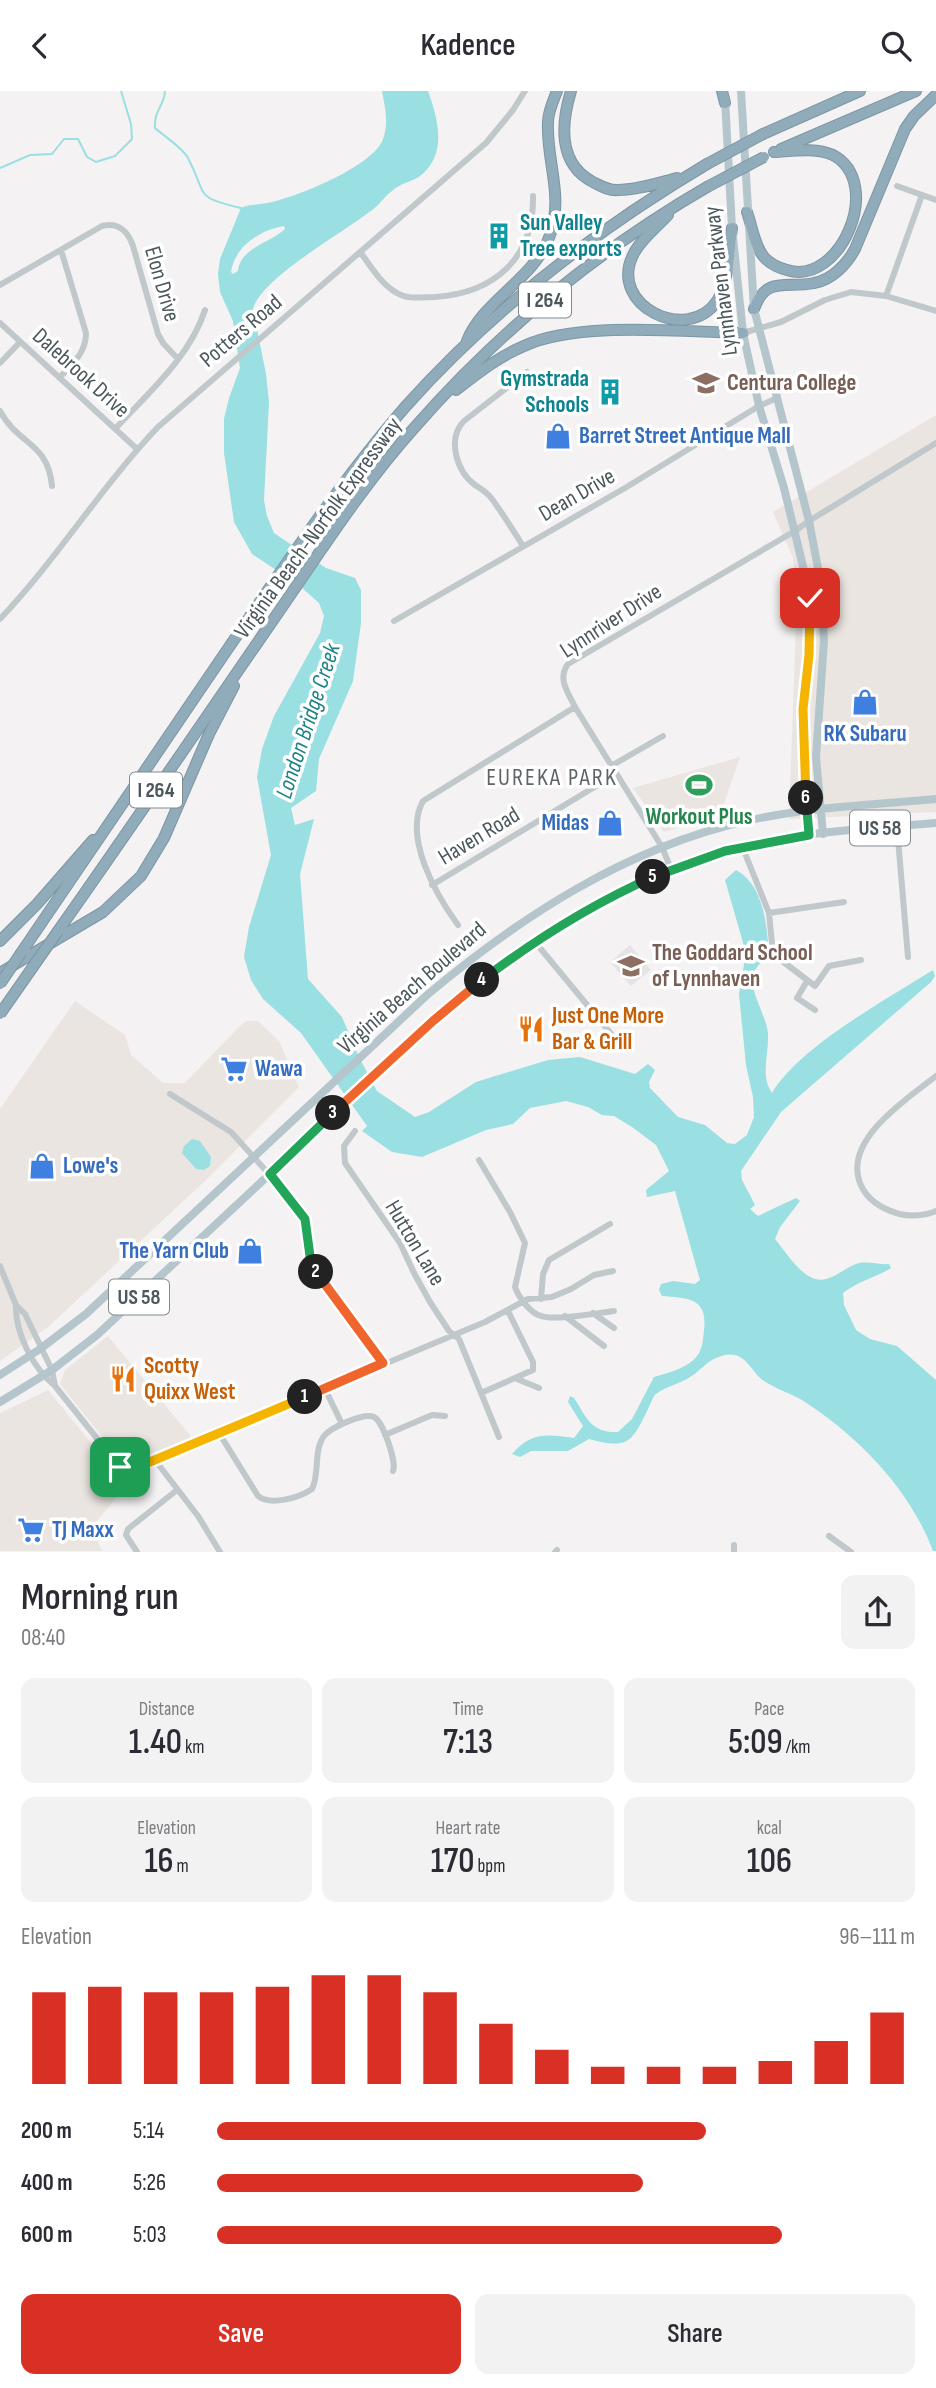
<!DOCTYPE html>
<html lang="en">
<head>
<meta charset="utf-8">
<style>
  body { margin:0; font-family:"Sofia Sans Condensed",sans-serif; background:#f2f2f3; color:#2b2b33; height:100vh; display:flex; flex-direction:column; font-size:26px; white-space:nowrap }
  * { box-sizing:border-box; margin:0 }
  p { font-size:23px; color:#7c7c81 }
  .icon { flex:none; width:38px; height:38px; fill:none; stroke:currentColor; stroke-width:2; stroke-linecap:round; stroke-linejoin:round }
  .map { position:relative; height:1461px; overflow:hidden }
  .sheet { display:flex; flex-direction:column; background:#fff; flex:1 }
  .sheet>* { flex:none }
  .pin { position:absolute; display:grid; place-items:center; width:60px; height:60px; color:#fff; margin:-30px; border-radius:14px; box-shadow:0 4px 10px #0006 }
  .km { position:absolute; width:35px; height:35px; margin:-18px; border-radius:50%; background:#222; color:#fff; font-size:19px; line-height:35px; text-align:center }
  .round { display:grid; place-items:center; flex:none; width:74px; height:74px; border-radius:14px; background:#f2f2f3 }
  .head { display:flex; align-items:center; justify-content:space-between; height:119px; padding:0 21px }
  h1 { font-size:38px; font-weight:600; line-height:52px }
  .stats { display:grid; grid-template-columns:repeat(3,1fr); gap:10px; height:119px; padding:7px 21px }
  .stats div { display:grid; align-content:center; border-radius:14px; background:#f2f2f3; text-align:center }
  .stats b { font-size:35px; font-weight:600 }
  .stats small { font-size:19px; font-weight:400 }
  .stats p { font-size:19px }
  .chart { height:196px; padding:14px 21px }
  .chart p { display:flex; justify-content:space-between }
  .chart svg { width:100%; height:126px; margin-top:7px; stroke:#d93025; stroke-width:6 }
  .action { display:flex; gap:14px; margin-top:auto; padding:14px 21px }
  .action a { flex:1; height:80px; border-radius:14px; background:#d93025; color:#fff; font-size:28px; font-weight:600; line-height:80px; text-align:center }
  .action a+a { background:#f2f2f3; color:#2b2b33 }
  ul { padding:0 21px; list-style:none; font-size:23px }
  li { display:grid; grid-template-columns:112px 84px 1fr; align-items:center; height:52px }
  li i { height:18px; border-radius:9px; background:#d93025 }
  header { display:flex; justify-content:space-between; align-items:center; height:91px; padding:0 21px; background:#fff; font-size:32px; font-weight:600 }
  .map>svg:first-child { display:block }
</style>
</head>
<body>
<header><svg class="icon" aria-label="back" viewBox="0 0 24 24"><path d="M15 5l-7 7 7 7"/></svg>Kadence<svg class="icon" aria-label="search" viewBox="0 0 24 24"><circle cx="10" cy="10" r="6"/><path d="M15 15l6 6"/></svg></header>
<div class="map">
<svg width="936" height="1461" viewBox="0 0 936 1461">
  <rect width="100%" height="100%" fill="#f4f2f2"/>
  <!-- commercial -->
  <path fill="#eae5e0" d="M936,324V721L789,728L797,507L793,467L773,421Z
    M740,666L720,724L664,741L633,697Z
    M75,910L125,944L131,964L163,992H185L237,938L246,930H258L279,950L299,996L206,1089L48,1236L0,1270V1018Z
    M108,1245L193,1348L136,1373L119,1367L60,1293L65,1279Z
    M48,1299L126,1395L92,1436L102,1460H0V1322Z"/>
  <!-- education -->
  <path fill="#e5e3e4" d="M630,854L651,879L631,895L610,871Z"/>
  <!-- water -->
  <path fill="#9adfe2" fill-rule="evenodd" d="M382,0H428C438,28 448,63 420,85C412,91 400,92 392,100C386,104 382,110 377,115C349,139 262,185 253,218L266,283L269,311L264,409L267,425L274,442L326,477L355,487L361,499V532L353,590L319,668L316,700L291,717L295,734L314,728L300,783L308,888L342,926L359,966L377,1000L415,1026L429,1021L476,991L548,969L580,966L635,983L648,973L655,979L649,991L650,997L678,1026L705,1034L727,1052L735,1053L747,1044L754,1026L753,1006L746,974L739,903L746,862L725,789L736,779C764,794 767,835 769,864C763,870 754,876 753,886C750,902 767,926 768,943C769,963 760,985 772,1002C799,956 887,908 933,879L935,885L931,891L781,1021L741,1080L742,1089L755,1114L750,1118L758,1125L796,1107L800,1110L780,1136L775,1148C787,1162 805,1194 826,1188C836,1186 845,1177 856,1173C865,1169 878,1174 889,1173L891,1177C875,1187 858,1190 843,1202L844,1214L856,1239L870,1248L897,1255L936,1289V1460H933C910,1398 858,1345 802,1309C790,1302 776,1298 764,1290C749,1280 745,1254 716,1267C706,1271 699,1281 690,1286C680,1293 666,1295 656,1303C653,1305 651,1312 649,1316C632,1351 629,1359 589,1348L568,1360H531L520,1366L512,1363C531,1341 547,1343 574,1347L583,1335L568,1311L570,1305L574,1307C587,1327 591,1342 618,1341L632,1328L654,1286C668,1282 688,1277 697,1265C703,1258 703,1247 704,1239C708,1207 688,1207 662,1205L659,1199L661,1193L673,1190L695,1193L700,1189L675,1100L647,1106L646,1099L669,1080L656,1054L632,1036L614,1025L602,1024L588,1016L566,1010L530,1017L513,1033L486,1039L422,1066L392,1061L362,1040L367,1035L301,942L263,908L251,889L244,866L249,836L271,764L257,686L262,658L274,625L320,542L324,525L319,512L300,495L252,463L234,431L224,362V328L229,307L240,277L233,230L220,201L218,183L220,168L241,117C249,113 258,114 267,112C295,107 374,75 383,48C389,32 385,16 382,0ZM284,135L285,138C270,152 240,157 238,180L233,183L231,181C235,155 260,139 284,135Z
    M192,1048L200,1050L211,1066L210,1075L204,1079L196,1078L182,1062L184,1055Z"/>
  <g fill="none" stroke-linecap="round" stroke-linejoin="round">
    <!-- stream -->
    <path stroke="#9adfe2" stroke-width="2" d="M165,0C164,16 154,18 155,37C165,46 182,56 188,67C208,105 193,106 241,117
      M0,77L30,64L52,63L64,48H78L87,66L96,71L115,65L132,48L131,33L121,0"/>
    <!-- highway casing -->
    <g stroke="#7c96a5" stroke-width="12">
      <path id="highway" d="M571,0C561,33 558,73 593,91C601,95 609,100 618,99C638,99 658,92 677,87
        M722,0L725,12
        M763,43L860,0
        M781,58L916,0
        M747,121C752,135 754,154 764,166C770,173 779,177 787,179C840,196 885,92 833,64C815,56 793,60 774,61
        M668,124C657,136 640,149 633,164C608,215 688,253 717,210C729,193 729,157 732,137
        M754,218C766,184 787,198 814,192C832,189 847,173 855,158L905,38L914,25L936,4
        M467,250C483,209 535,188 550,144C564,104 546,70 548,31C548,21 553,10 557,0
        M456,299C478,282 498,266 524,255C578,230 682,241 743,242
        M58,840C130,738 200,635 271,532C317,466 361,396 415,336C499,240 597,160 707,96
        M0,850L37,813L93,749
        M21,862C90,761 159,660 227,559C284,476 340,391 406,315C492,219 596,139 707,73
        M0,882L103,821L141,785L164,747L209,643L234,595"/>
    </g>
    <!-- minor -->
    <path stroke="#c0c8cc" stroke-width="6" d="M897,95L936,109
      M361,162C371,176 382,194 397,202C408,209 422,206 435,206C494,202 534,168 533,105
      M0,194L102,135C118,131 128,140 133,155L158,243L163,252L178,268
      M886,205L922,104
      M0,232L137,358
      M743,242L781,231L825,209L851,201L886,205L936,220
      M0,272L20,251
      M60,286C73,272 86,262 86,242L61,159
      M0,320C18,354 48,351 52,395
      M116,337C148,302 190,266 205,219
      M523,455C513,439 503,423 492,408C487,401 481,398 475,394C456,380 447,347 464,330L527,281
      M0,528C57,468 101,396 158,336L486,52L513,19L525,0
      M394,530L625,397L759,315L777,307
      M575,616L662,756L671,778
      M611,675L663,645
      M897,736L908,866
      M742,755L769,822L773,863L815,895L829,875L861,869
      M432,794L616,683
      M769,822L844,811
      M458,834C436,804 403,746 423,710L575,616C568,601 557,588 568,573L795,440L809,430L936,352
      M535,851L617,950
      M807,890L797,907L815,919
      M936,985C908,1007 846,1047 859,1089C863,1102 872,1111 884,1117C901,1126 918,1127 936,1120
      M170,1003L231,1041L288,1104L305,1128L310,1165L316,1182L383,1272
      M355,1040L344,1055L345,1072L400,1152L414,1182L430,1211L449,1240L459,1248L499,1346
      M479,1069L510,1121L525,1152L515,1196C519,1207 530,1222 541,1225C555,1230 597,1222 614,1220
      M0,1175L16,1214L25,1223L52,1279L55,1295
      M541,1208L543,1183L549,1169L610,1133
      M16,1214C15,1242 33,1277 55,1295L120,1376L131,1379L485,1231L528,1208L552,1206L571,1198L594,1184L613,1180
      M593,1222L614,1237
      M565,1225L604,1255
      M517,1288L539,1297
      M325,1298L342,1333
      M481,1302L533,1279V1271L508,1220
      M219,1342L258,1405C270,1415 299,1407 312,1398C320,1383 313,1360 324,1345C330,1337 364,1321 374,1326C383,1330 397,1372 393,1380
      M385,1344L432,1324L445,1325
      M155,1369L198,1425L220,1461
      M829,1445L851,1461
      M734,1454V1461
      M137,1461L126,1444L128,1438L177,1399
      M555,1461L557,1459"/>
    <!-- major -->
    <path stroke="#b5c5cc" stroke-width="8" d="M741,0L754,218L809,430L821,493L824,550L816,666L823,743
      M725,8L732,137L743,242L759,315L784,397L809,500L811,534L803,618L804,689L809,744
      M0,1284L40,1258L86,1223L427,904C520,826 626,757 746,730C808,716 873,714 936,708
      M0,1311L52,1279L97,1244L446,919C528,851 621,788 725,759C793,741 866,738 936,732"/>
    <!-- highway -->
    <use href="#highway" stroke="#90abb9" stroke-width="10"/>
    <!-- highway-bridge casing -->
    <g stroke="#7c96a5" stroke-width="12" stroke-linecap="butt">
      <path id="highway-bridge" d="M707,73L763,43
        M707,96L764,66
        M0,893L21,862
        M0,923L58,840"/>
    </g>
    <!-- highway-bridge -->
    <use href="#highway-bridge" stroke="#90abb9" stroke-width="10"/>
  </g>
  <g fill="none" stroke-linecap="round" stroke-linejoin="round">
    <!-- split-1 casing -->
    <g stroke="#fff" stroke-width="14">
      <path id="split-1" d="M120,1376L133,1378L305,1306"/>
    </g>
    <!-- split-2 casing -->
    <g stroke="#fff" stroke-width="14">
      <path id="split-2" d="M305,1306L383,1272L316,1181"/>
    </g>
    <!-- split-3 casing -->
    <g stroke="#fff" stroke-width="14">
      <path id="split-3" d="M316,1181L310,1165L305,1128L270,1083L333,1022"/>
    </g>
    <!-- split-4 casing -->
    <g stroke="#fff" stroke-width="14">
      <path id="split-4" d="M333,1022L433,930L482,889"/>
    </g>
    <!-- split-5 casing -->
    <g stroke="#fff" stroke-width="14">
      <path id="split-5" d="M482,889C535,849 592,813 653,786"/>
    </g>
    <!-- split-6 casing -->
    <g stroke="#fff" stroke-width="14">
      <path id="split-6" d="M653,786L725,760L809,744L806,707"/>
    </g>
    <!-- split-7 casing -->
    <g stroke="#fff" stroke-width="14">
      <path id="split-7" d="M806,707L803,618L809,564L810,507"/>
    </g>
    <!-- split-1 -->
    <use href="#split-1" stroke="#f5b400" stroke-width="9"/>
    <!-- split-2 -->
    <use href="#split-2" stroke="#f0652b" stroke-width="9"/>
    <!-- split-3 -->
    <use href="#split-3" stroke="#22a559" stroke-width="9"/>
    <!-- split-4 -->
    <use href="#split-4" stroke="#f0652b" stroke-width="9"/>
    <!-- split-5 -->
    <use href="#split-5" stroke="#22a559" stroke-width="9"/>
    <!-- split-6 -->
    <use href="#split-6" stroke="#22a559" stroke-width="9"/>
    <!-- split-7 -->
    <use href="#split-7" stroke="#f5b400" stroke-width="9"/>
  </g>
  <!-- icons -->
  <defs>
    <g id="building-bare" transform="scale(2.1)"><path d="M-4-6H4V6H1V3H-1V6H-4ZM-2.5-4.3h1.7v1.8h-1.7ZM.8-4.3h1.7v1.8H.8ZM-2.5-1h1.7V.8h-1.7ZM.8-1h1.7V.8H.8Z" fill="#0f9aa8" stroke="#fff" stroke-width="2.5" paint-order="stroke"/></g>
    <g id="university-bare" transform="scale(2.1)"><path d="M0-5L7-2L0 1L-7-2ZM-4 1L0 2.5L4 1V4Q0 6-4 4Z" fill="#8d6e63" stroke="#fff" stroke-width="2.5" paint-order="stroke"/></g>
    <g id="shop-bare" transform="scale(2.1)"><path d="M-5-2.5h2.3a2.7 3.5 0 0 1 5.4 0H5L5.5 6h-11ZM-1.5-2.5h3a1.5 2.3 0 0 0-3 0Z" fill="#3f7fe0" stroke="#fff" stroke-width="2.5" paint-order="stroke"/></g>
    <g id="stadium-bare" transform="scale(2.1)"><path d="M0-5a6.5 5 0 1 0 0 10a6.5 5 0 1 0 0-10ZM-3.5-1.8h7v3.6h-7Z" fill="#2e9e5b" stroke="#fff" stroke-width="2.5" paint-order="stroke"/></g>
    <g id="school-bare" transform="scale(2.1)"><path d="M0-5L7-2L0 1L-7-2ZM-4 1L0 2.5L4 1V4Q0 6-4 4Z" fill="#8d6e63" stroke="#fff" stroke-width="2.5" paint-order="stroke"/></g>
    <g id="restaurant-bare" transform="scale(2.1)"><path d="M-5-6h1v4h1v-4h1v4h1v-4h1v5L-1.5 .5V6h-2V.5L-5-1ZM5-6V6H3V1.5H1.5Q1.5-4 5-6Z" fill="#e8710a" stroke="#fff" stroke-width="2.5" paint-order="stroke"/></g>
    <g id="supermarket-bare" transform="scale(2.1)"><path d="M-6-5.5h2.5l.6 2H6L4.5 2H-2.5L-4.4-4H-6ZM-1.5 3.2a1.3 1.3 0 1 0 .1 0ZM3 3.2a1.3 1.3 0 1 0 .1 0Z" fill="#3f7fe0" stroke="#fff" stroke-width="2.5" paint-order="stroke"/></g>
  </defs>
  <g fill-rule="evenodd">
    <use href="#building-bare" x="499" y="145"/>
    <use href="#university-bare" x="706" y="292"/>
    <use href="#building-bare" x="610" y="301"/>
    <use href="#shop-bare" x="558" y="345"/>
    <use href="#shop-bare" x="865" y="611"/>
    <use href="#stadium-bare" x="699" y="694"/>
    <use href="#shop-bare" x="610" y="732"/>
    <use href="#school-bare" x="631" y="875"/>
    <use href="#restaurant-bare" x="531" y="938"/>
    <use href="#supermarket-bare" x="234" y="978"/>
    <use href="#shop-bare" x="42" y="1075"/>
    <use href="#shop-bare" x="250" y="1160"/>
    <use href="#restaurant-bare" x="123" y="1288"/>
    <use href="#supermarket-bare" x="31" y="1439"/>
  </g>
  <g text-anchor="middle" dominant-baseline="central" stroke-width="7" stroke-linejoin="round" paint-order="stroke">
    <!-- shield labels -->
    <g fill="#fff" stroke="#828a8e" stroke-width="2">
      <rect x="519" y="191.5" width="52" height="35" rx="5"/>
      <rect x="130" y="681.5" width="52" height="35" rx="5"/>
      <rect x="850" y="719.5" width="60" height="35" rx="5"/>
      <rect x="109" y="1188.5" width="60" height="35" rx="5"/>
    </g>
    <g font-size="21" font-weight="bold" fill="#4c585d">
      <text x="545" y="209">I 264</text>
      <text x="156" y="699">I 264</text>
      <text x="880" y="737">US 58</text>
      <text x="139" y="1206">US 58</text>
    </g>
    <!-- culture labels -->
    <g font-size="23" font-weight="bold" fill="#0d838f" stroke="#fff" text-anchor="start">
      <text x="520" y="132">Sun Valley<tspan x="520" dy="26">Tree exports</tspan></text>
      <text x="589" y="288" text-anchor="end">Gymstrada<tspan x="589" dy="26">Schools</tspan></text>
    </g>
    <!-- street labels -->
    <g font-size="23" fill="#4c585d" stroke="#fff">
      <text transform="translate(721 190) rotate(-97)">Lynnhaven Parkway</text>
      <text transform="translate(162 193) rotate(74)">Elon Drive</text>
      <text transform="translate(241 240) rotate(-40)">Potters Road</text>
      <text transform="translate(81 282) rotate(42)">Dalebrook Drive</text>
      <text transform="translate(577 404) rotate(-30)">Dean Drive</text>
      <text transform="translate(318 437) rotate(-54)">Virginia Beach-Norfolk Expressway</text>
      <text transform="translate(611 530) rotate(-33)">Lynnriver Drive</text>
      <text transform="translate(479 745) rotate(-31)">Haven Road</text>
      <text transform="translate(412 897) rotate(-41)">Virginia Beach Boulevard</text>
      <text transform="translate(415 1152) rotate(59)">Hutton Lane</text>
    </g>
    <!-- education labels -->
    <g font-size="23" font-weight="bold" fill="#785e54" stroke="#fff" text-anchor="start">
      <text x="727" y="292">Centura College</text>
      <text x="652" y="862">The Goddard School<tspan x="652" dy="26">of Lynnhaven</tspan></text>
    </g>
    <!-- shop labels -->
    <g font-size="23" font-weight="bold" fill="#366cbe" stroke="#fff" text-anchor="start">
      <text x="579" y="345">Barret Street Antique Mall</text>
      <text x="865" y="643" text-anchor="middle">RK Subaru</text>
      <text x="589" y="732" text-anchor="end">Midas</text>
      <text x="255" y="978">Wawa</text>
      <text x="63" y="1075">Lowe's</text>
      <text x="229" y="1160" text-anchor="end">The Yarn Club</text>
      <text x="52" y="1439">TJ Maxx</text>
    </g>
    <!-- leisure labels -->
    <g font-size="23" font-weight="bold" fill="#27864d" stroke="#fff">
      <text x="699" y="726">Workout Plus</text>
    </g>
    <!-- food labels -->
    <g font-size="23" font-weight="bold" fill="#c56008" stroke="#fff" text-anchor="start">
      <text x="552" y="925">Just One More<tspan x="552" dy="26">Bar &amp; Grill</tspan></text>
      <text x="144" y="1275">Scotty<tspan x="144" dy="26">Quixx West</tspan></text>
    </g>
    <!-- water labels -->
    <g font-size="24" font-style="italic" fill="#1e8387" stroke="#fff">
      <text transform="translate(308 630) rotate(-72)">London Bridge Creek</text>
    </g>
    <!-- neighbourhood labels -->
    <g font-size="24" letter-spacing="2" fill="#5f6366" stroke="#fff">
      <text x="552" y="686">EUREKA PARK</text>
    </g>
  </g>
</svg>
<div class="pin" style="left:120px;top:1376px;background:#1e9e55"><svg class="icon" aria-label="arrive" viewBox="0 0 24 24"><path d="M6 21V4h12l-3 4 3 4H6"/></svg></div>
<div class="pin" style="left:810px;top:507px;background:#d93025"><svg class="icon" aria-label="check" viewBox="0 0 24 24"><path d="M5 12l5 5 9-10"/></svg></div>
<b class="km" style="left:305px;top:1306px">1</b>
<b class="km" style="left:316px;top:1181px">2</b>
<b class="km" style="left:333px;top:1022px">3</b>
<b class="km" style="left:482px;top:889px">4</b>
<b class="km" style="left:653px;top:786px">5</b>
<b class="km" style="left:806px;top:707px">6</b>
</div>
<section class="sheet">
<div class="head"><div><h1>Morning run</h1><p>08:40</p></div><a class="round"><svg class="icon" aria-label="share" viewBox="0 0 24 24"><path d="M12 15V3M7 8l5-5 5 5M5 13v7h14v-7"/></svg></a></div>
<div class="stats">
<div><p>Distance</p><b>1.40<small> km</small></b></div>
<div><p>Time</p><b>7:13</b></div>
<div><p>Pace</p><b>5:09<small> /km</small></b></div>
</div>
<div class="stats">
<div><p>Elevation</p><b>16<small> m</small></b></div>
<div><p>Heart rate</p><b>170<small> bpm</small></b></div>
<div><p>kcal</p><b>106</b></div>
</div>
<div class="chart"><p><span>Elevation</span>96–111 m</p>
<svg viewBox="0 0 160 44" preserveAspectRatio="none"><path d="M5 44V12M15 44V10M25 44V12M35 44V12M45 44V10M55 44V6M65 44V6M75 44V12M85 44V23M95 44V32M105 44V38M115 44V38M125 44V38M135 44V36M145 44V29M155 44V19"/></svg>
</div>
<ul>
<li><b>200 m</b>5:14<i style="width:70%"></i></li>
<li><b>400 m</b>5:26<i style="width:61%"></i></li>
<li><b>600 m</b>5:03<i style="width:81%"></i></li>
</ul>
<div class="action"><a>Save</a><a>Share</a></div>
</section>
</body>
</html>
